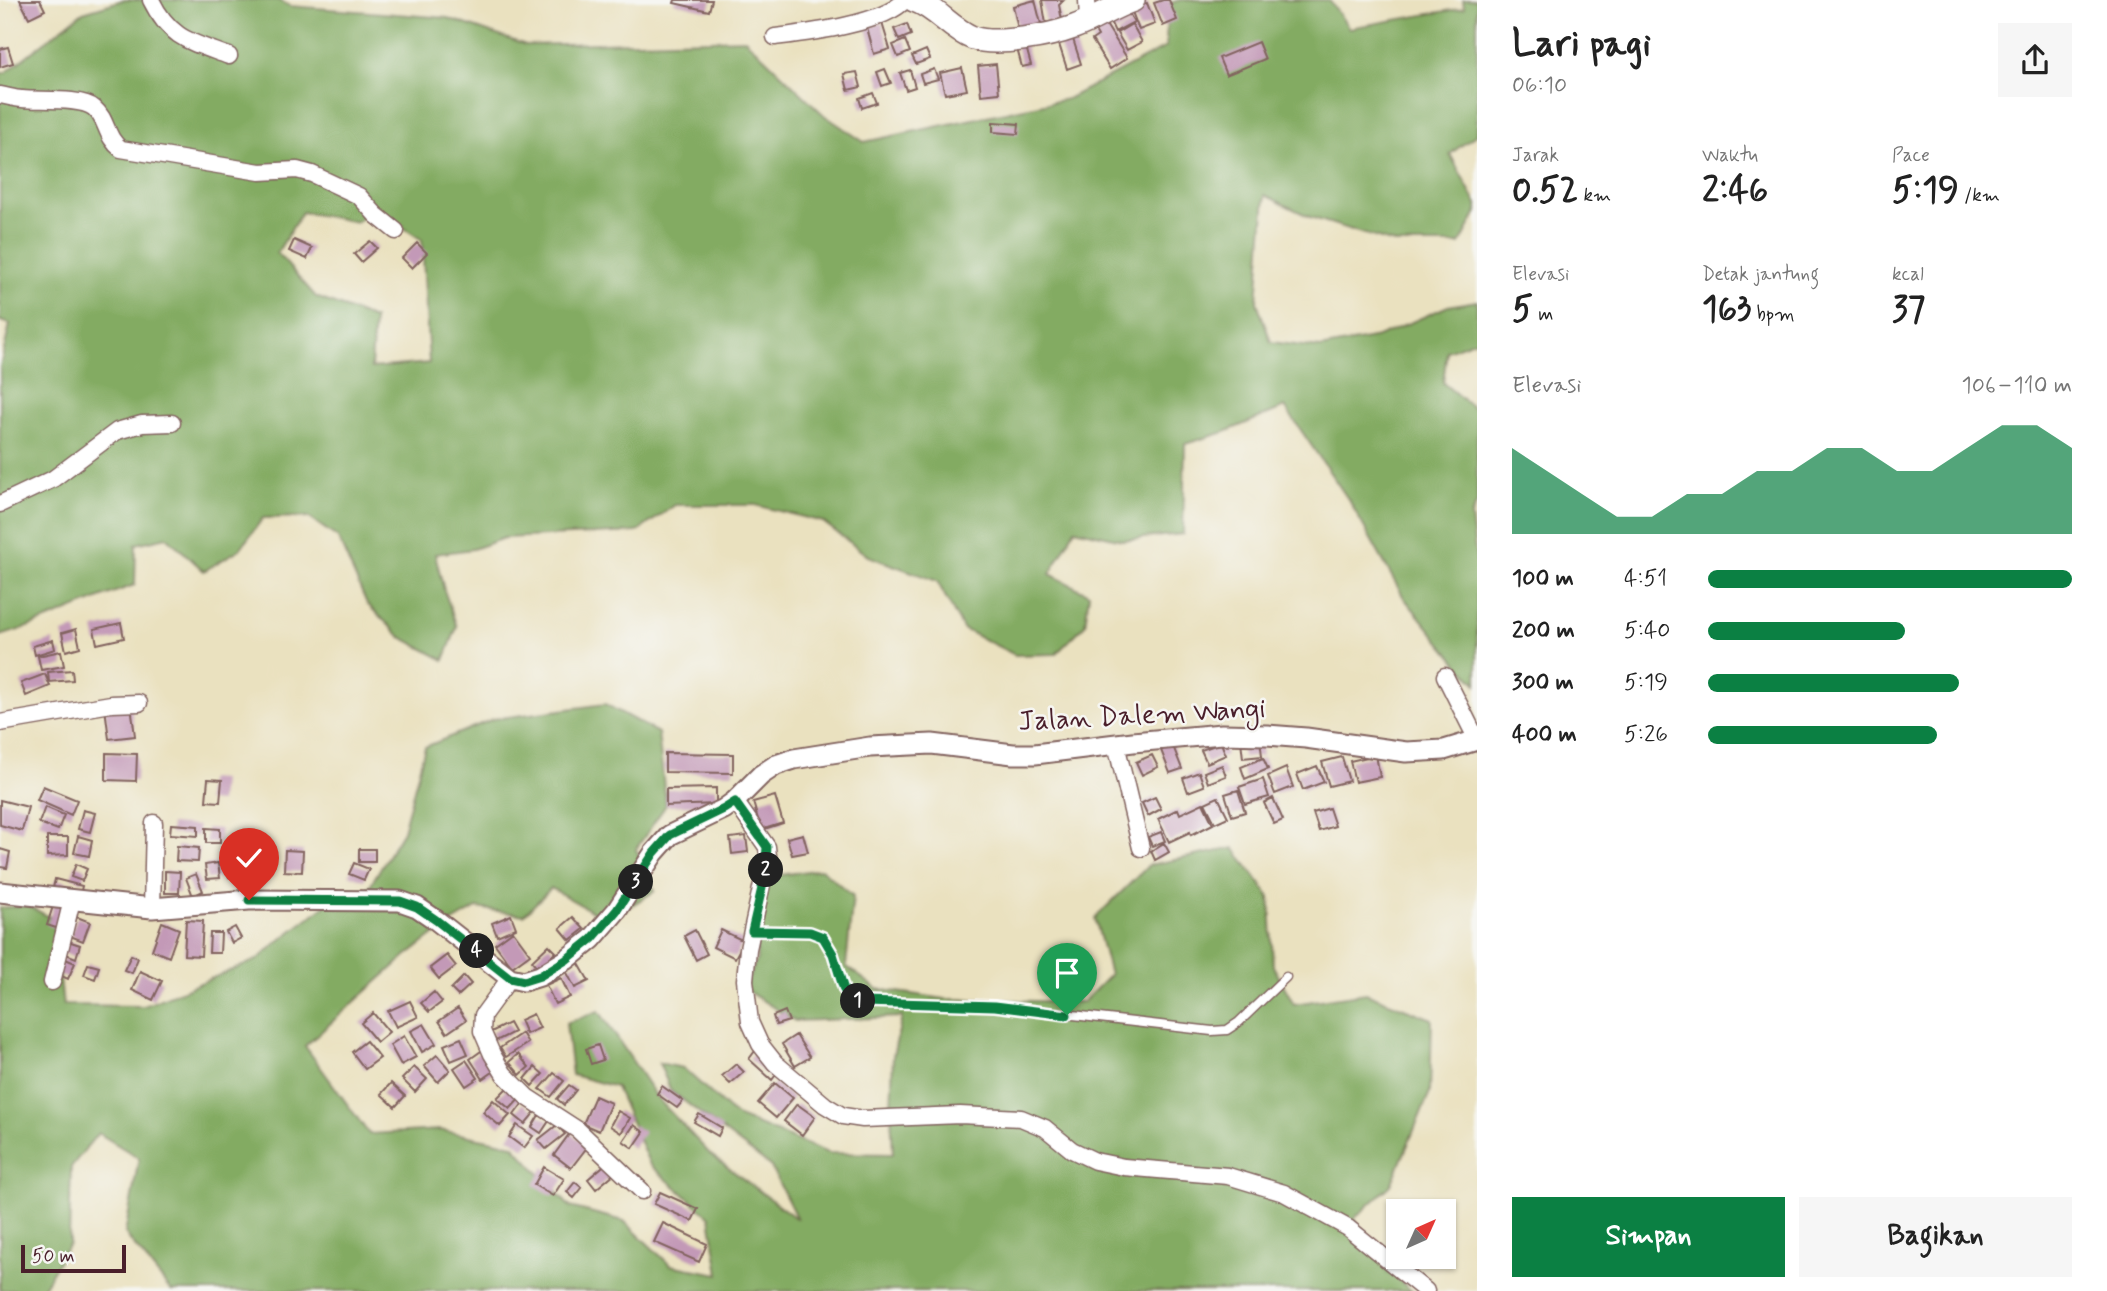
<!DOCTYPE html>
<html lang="id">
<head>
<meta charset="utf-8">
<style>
  body { margin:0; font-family:Mynerve,sans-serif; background:#f6f6f6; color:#222; height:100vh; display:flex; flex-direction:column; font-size:26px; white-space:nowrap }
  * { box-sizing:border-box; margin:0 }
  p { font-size:23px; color:#767676 }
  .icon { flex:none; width:38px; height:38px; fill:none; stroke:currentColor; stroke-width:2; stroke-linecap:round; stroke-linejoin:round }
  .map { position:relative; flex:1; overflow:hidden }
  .side { display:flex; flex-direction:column; background:#fff; width:630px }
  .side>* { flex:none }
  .needle { width:46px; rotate:45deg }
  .tools { position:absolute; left:1386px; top:1199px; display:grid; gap:14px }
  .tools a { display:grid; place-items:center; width:70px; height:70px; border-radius:0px; background:#fff; box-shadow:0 2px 5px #0004; font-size:35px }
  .scale { position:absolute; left:21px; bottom:18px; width:105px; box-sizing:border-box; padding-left:7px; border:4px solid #4a1f2b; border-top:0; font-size:19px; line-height:24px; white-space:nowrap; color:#4a1f2b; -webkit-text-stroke:5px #f6f6f2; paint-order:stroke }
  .pin { position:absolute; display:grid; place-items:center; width:60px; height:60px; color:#fff; margin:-72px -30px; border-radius:50% 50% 50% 0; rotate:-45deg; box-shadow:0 0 7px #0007 }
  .pin .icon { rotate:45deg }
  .km { position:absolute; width:35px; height:35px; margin:-18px; border-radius:50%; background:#222; color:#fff; font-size:19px; line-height:35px; text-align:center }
  .round { display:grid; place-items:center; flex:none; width:74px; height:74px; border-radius:0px; background:#f6f6f6 }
  .overview { display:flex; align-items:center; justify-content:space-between; height:119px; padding:0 35px }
  h1 { font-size:38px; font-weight:700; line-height:52px }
  .metrics { display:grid; grid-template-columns:repeat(3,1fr); gap:10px; height:119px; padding:7px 35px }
  .metrics div { display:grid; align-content:center }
  .metrics b { font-size:35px; font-weight:700 }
  .metrics small { font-size:19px; font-weight:400 }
  .metrics p { font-size:19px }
  .chart { height:196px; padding:14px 35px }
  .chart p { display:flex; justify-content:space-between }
  .chart svg { width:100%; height:126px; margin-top:7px; fill:#0b8043; opacity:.7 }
  .action { display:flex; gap:14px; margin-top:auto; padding:14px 35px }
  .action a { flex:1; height:80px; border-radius:0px; background:#0b8043; color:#fff; font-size:28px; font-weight:700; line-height:80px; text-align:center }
  .action a+a { background:#f6f6f6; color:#222 }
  ul { padding:0 35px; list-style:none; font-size:23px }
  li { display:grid; grid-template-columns:112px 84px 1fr; align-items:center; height:52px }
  li i { height:18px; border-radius:9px; background:#0b8043 }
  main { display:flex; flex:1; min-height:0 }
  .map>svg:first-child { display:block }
</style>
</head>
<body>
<main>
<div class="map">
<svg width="1477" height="1291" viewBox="0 0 1477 1291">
  <rect width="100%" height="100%" fill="#f6f6f2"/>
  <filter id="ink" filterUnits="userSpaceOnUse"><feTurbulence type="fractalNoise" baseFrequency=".0143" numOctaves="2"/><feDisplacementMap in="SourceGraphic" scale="14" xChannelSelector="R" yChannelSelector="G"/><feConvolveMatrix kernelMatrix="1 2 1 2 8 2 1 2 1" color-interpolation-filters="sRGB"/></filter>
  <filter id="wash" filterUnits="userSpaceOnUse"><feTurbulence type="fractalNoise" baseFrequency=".00686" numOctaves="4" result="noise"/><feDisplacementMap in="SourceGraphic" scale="28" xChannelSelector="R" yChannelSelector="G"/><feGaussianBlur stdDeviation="1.57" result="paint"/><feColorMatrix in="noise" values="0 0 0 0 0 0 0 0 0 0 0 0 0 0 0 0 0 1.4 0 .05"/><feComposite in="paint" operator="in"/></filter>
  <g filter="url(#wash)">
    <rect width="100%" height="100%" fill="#eae1bf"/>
    <!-- forest -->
    <path fill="#83ab62" stroke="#666546" stroke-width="2" fill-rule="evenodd" d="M123,0H278L290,6L448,18L526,45L745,39L824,115L864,142L1067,99L1166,47L1167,4L1180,0H1329L1349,28L1464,8L1463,0H1477V134L1450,154L1477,204V212L1460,244H1397L1310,217L1265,195L1257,302L1271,342L1320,348L1378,337L1448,306L1477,301V340L1447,351L1443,383L1477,411V503L1471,516L1477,566V684L1459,665L1404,598L1350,502L1285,407L1225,432L1185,444L1183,534L1122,540L1075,529L1050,574L1089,594L1085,625L1056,654L1015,655L963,629L937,581L868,556L823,522L755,505H675L637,532L504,538L473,549L435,554L444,590L457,627L444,660L401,637L367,604L338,538L308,517L263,518L240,549L204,571L167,537L136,544L135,585C89,600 47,623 0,636V367L10,324L0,321V72L5,73L83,12ZM371,206L422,240L429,363L371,368L374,319L316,297L277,253L302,212L357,222Z
      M605,704L658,733L666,805L636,849L655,891L607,920L551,888L524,915L477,908L446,926L406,956L305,1046L369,1134L440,1130L513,1145L570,1207L624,1221L670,1265L719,1274L710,1217L650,1165L616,1087L572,1075L566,1023L599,1011L658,1099L711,1155L797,1219L771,1167L671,1091L659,1063L683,1068L736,1116L828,1153L893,1154L891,1112L893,1056L902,1017L795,1021L744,989L757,959L754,917L767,877L821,869L853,896L846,966L877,989L945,999L1083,1002L1110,975L1095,918L1149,865L1234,848L1270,897L1273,966L1294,1004L1366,993L1432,1019L1430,1092L1391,1185L1354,1219L1395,1277L1412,1291H171L125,1234L139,1158L98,1133L71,1167L69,1244L41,1291L0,1290V908L27,905L53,919L63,1005L144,1006L257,960L284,937L327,904L363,897L403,831L425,747L493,719Z"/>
    <g id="blocks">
      <!-- building -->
      <path fill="#c399b7" d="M20,0H40L45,10L29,18Z
        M675,0H712L709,11L674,3Z
        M1035,0L1041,24L1018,29L1013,6Z
        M1042,0H1064L1059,5L1062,20L1046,24Z
        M1163,0H1169L1177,20L1163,26L1154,3Z
        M1147,3L1155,24L1139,30L1131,9Z
        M1126,8L1134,22L1115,32L1108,17Z
        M882,23L890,49L874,54L867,28Z
        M1105,23L1127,58L1110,69L1092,40L1098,36L1094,29Z
        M907,24L911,35L899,40L894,29Z
        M1132,24L1142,42L1127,50L1117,33Z
        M1072,36L1081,64L1067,69L1058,41Z
        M905,40L910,52L898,57L893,45Z
        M1258,42L1265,59L1226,75L1219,58Z
        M1025,43L1031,65L1022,67L1016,45Z
        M8,47L13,63L0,67V49Z
        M926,50L930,59L916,64L912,56Z
        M996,64L999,93L981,95L978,66Z
        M962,68L967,90L945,94L940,73Z
        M885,69L891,83L882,86L877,72Z
        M934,69L938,79L923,83L920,74Z
        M910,70L915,87L906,90L900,73Z
        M857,72L861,87L848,90L844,74Z
        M873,93L877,103L862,108L859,98Z
        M993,122L1019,124L1018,134L993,132Z
        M294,240L312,248L307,259L289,251Z
        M370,241L377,248L361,262L354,254Z
        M417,243L427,253L412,268L402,258Z
        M121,623L124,638L97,644L94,629Z
        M76,629L80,647L66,651L62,633Z
        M53,640L55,649L35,655L33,646Z
        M61,651L64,666L41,670L38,656Z
        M72,670L73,680L49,682L48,672Z
        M45,674L50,686L26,696L21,683Z
        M131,705L135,736L109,739L105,708Z
        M1260,739L1262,756L1243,758L1241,741Z
        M1171,741L1182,769L1170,773L1159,745Z
        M1221,743L1226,755L1207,763L1201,750Z
        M106,753L137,754L136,781L106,780Z
        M665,753L733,754V773L665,772Z
        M1152,755L1158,767L1142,775L1136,762Z
        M1376,755L1380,777L1355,782L1350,761Z
        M1342,757L1349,781L1329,786L1322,762Z
        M1263,758L1268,769L1245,779L1241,767Z
        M1222,765L1226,776L1208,783L1204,772Z
        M1317,766L1324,782L1303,790L1297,774Z
        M1286,768L1293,787L1275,794L1268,776Z
        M1199,772L1204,786L1188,792L1183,778Z
        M208,779L222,780L220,802L206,801Z
        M1263,779L1269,797L1245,804L1239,787Z
        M43,786L77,800L71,815L37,800Z
        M716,788V804L666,806V789Z
        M1238,790L1245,812L1232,816L1225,794Z
        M775,796L783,823L761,830L753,802Z
        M1155,797L1161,809L1148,816L1142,803Z
        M1218,797L1228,817L1215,823L1205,803Z
        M1273,798L1283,820L1274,824L1264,803Z
        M0,800L28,807L22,831L0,825Z
        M1203,803L1213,824L1191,835L1190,832L1169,842L1158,819L1178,809L1180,814Z
        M45,807L64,815L58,830L39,823Z
        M1329,808L1335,826L1319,831L1313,813Z
        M83,810L95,813L90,832L78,829Z
        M171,824L198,826V836L170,834Z
        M206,828L220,829V843H206Z
        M1161,832L1165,841L1152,846L1148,837Z
        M803,834L808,852L792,855L787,838Z
        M78,836L92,840L89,856L74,853Z
        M746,836L748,852L732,854L730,838Z
        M47,837H68V855L47,856Z
        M1164,843L1169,852L1155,860L1151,851Z
        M177,846L199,848L198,862L176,861Z
        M249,847H265L266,869H250Z
        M0,849L10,852L7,868L0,867Z
        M359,849H375V862H359Z
        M285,850L303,851L302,872L284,871Z
        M241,853L246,873L229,877L224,858Z
        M218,863L220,878L207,879L205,865Z
        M354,863L369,869L364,880L349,874Z
        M76,864L87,869L82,881L71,877Z
        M165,871L180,872L179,893H165Z
        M196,874L203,891L193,896L186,878Z
        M55,879L82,886L80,895L53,888Z
        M54,903L68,907L62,930L47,925Z
        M511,915L516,928L497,936L492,923Z
        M77,917L90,922L83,941L70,936Z
        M573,917L584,929L570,940L560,928Z
        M186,920L203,921L201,956L184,955Z
        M162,922L179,929L169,957L152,950Z
        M235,927L241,938L232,943L226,932Z
        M695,930L707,954L696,960L684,936Z
        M721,930L744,941L735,958L713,947Z
        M513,931L530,954L512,967L495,944Z
        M210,933H221L220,953H209Z
        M68,941L80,945L76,958L63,953Z
        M549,945L556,952L538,968L532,961Z
        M131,955L138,958L132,973L124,970Z
        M447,955L456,966L439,979L430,968Z
        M63,958L75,963L68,979L57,974Z
        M578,962L589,981L575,988L565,969Z
        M88,964L99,967L95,979L84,975Z
        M140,971L162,981L153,1000L132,990Z
        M464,976L471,984L458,996L451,989Z
        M561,978L570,997L555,1004L546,985Z
        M434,992L442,1002L429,1012L421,1003Z
        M410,1001L418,1017L396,1027L388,1011Z
        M458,1008L466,1020L447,1033L439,1021Z
        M785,1011L789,1021L776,1025L773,1016Z
        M373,1013L389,1032L377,1042L361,1023Z
        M533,1014L540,1028L526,1034L520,1020Z
        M509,1023L514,1032L496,1041L491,1032Z
        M424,1024L436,1044L422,1052L411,1031Z
        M522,1033L528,1043L506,1057L500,1048Z
        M796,1035L810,1057L795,1066L782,1044Z
        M404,1036L416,1057L401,1065L390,1045Z
        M461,1038L468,1054L451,1061L444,1045Z
        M366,1041L380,1058L365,1069L352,1052Z
        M598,1045L603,1060L591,1064L586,1049Z
        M484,1049L497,1069L483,1079L470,1059Z
        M755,1051L778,1072L772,1080L749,1059Z
        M518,1054L529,1067L520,1075L509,1062Z
        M437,1055L450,1070L438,1082L424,1066Z
        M466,1060L478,1078L466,1086L454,1068Z
        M736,1064L744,1072L730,1084L722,1076Z
        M414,1067L427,1079L415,1092L402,1079Z
        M535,1067L543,1074L532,1086L525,1079Z
        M554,1073L564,1081L551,1097L540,1089Z
        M391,1083L405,1096L395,1107L381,1094Z
        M775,1083L793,1098L776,1118L758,1103Z
        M569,1085L576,1090L564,1105L557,1099Z
        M509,1086L521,1097L510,1109L497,1098Z
        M662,1086L683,1101L677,1108L657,1094Z
        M595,1096L611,1103L599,1131L583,1124Z
        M493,1100L510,1115L500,1126L483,1112Z
        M523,1103L535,1112L525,1124L514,1115Z
        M797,1104L815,1117L802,1135L784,1121Z
        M618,1111L630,1118L621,1133L610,1126Z
        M699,1114L722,1128L718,1136L694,1122Z
        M539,1115L549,1121L541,1133L532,1127Z
        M517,1125L533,1136L524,1148L509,1137Z
        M557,1125L565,1134L546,1149L538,1140Z
        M634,1125L644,1132L633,1148L623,1141Z
        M570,1133L588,1146L571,1168L554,1155Z
        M608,1162L616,1172L596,1189L588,1179Z
        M544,1167L564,1179L553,1196L534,1185Z
        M575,1182L582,1188L574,1198L567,1192Z
        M660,1192L698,1209L692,1221L654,1204Z
        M663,1223L707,1244L699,1262L654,1242Z"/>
    </g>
  </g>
  <g filter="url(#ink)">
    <use href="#blocks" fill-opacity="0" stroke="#82635f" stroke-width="2"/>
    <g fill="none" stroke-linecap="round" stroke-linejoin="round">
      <!-- service casing -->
      <g stroke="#82635f" stroke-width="11">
        <path id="service" d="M752,931L810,932L823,937L833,954L844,990L851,1000L864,1002L995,1006L1212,1031L1227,1030L1239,1022L1286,977"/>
      </g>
      <!-- minor casing -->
      <g stroke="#82635f" stroke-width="19">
        <path id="minor" d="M151,0C170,39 191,42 229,56
          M1087,0L1088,20
          M775,37C807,33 884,24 905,0
          M0,95C7,96 15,99 22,99C39,101 81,97 94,108C108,120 105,137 121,149L260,172L297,170L312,174L359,196L376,215L396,231
          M0,504L53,479L117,431L142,424L172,423
          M1445,676L1477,740
          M0,723L111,704L139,703
          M1116,744L1141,848
          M735,801L767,847L768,856L748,949L745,980L750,1022L760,1044L775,1063L825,1105L843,1116L863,1119L960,1115L1021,1118L1045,1128L1072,1150L1095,1161L1124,1167L1228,1176L1284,1193L1348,1228L1426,1291
          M152,908L154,823
          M510,978L483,1015L482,1031L492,1054L504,1074L527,1097L578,1130L642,1191
          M52,982L72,900"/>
      </g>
      <!-- tertiary casing -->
      <g stroke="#82635f" stroke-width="23">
        <path id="tertiary" d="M0,892L152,908L249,900L400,901L417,907L436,920L510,978L524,981L540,976L566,960L592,939L617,910L654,853L670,835L724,809L735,801L761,775L776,765L794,759L870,747L932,744L1013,754H1035L1133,742L1222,734L1267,735L1306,738L1406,752L1444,750L1477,740"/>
      </g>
      <!-- secondary casing -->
      <g stroke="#82635f" stroke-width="26">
        <path id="secondary" d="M914,0C936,7 950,29 973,38C996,46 1050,36 1074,27C1094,20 1112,7 1133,0"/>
      </g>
      <!-- service -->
      <use href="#service" stroke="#fff" stroke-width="8"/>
      <!-- minor -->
      <use href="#minor" stroke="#fff" stroke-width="16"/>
      <!-- tertiary -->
      <use href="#tertiary" stroke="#fff" stroke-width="19"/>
      <!-- secondary -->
      <use href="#secondary" stroke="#fff" stroke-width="23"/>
    </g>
  </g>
  <g fill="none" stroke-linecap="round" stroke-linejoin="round" filter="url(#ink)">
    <!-- route casing -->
    <g stroke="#fff" stroke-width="14">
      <path id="route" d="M249,900L400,901L417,907L436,920L510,978L524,981L540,976L566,960L592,939L617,910L654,853L670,835L724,809L735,802L767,847L765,875L752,931L810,932L823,937L833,954L844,990L851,1000L864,1002L995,1006L1067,1015"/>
    </g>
    <!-- route -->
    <use href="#route" stroke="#0b8043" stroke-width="9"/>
  </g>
  <g text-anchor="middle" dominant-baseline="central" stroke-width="5" stroke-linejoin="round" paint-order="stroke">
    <!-- street labels -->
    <g font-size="28" fill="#4a1f2b" stroke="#f6f6f2">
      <text transform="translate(1142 716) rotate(-3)">Jalan Dalem Wangi</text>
    </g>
  </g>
</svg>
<div class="tools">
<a><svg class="needle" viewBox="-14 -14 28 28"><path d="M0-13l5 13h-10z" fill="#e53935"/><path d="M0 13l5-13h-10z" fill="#767676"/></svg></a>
</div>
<div class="scale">50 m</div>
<div class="pin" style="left:1067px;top:1015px;background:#1e9e55"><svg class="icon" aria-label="arrive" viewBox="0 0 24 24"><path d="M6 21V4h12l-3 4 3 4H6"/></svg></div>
<div class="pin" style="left:249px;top:900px;background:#d93025"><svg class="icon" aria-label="check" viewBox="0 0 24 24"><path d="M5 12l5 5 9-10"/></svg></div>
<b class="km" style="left:858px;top:1001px">1</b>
<b class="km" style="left:766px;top:870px">2</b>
<b class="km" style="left:636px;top:882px">3</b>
<b class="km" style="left:477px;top:951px">4</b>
</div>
<section class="side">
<div class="overview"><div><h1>Lari pagi</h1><p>06:10</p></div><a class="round"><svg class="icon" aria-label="share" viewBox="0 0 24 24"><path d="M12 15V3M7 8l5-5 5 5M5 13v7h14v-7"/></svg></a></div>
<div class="metrics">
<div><p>Jarak</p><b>0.52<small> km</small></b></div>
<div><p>Waktu</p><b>2:46</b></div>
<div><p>Pace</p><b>5:19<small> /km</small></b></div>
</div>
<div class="metrics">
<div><p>Elevasi</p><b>5<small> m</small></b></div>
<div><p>Detak jantung</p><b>163<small> bpm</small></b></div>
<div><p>kcal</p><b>37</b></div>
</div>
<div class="chart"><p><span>Elevasi</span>106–110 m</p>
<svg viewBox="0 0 160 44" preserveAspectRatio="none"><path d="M0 44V14L10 22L20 30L30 38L40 38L50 30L60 30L70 22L80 22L90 14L100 14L110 22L120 22L130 14L140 6L150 6L160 14V44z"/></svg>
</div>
<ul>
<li><b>100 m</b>4:51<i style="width:100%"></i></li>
<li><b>200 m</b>5:40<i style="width:54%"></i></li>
<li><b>300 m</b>5:19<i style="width:69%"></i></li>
<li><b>400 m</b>5:26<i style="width:63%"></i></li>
</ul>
<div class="action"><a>Simpan</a><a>Bagikan</a></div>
</section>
</main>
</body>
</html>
